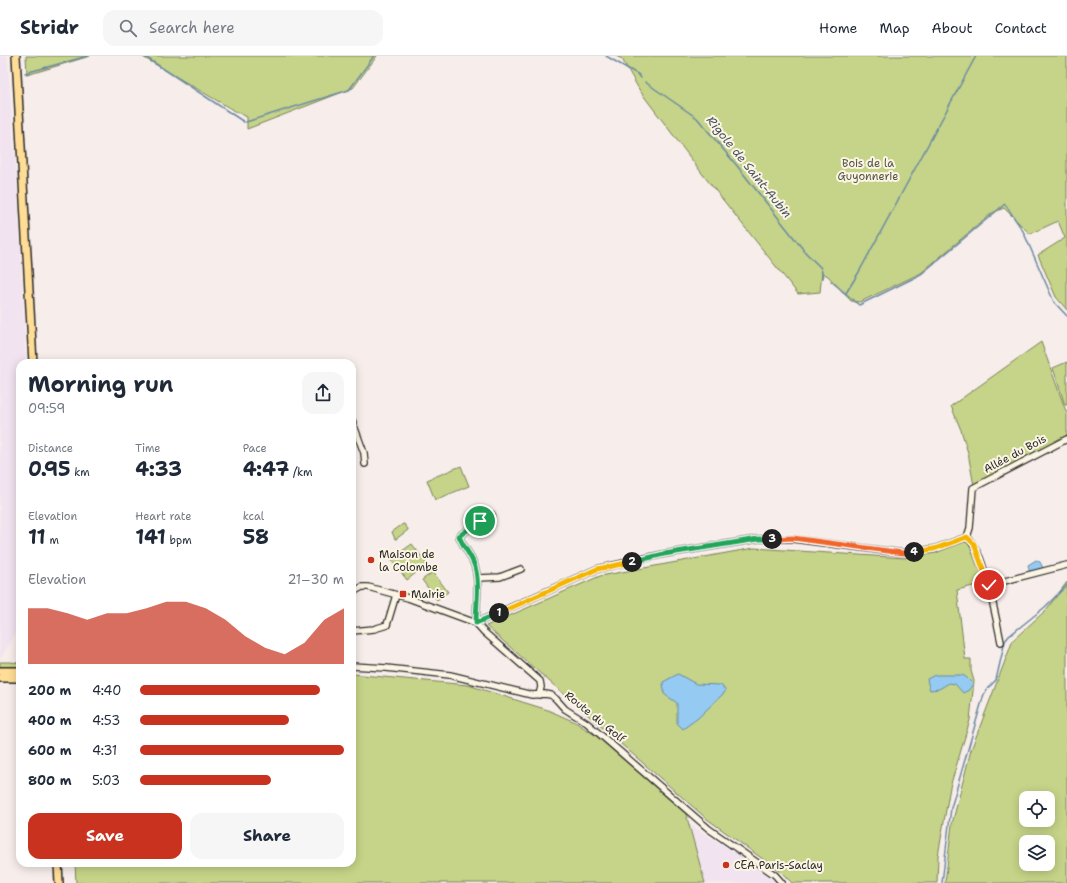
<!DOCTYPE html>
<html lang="en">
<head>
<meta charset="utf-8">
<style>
  body { margin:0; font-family:"Shantell Sans",sans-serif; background:#f6f6f7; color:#1f2937; height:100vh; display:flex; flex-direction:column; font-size:15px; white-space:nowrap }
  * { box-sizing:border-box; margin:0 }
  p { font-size:13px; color:#747a83 }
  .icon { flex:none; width:22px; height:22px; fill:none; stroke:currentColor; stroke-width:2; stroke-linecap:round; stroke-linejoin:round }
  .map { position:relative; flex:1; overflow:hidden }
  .sheet { position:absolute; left:16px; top:303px; width:340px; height:508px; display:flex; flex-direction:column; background:#fff; border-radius:12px; box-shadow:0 2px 10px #0003 }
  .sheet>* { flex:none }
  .controls { position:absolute; left:1019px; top:735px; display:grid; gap:8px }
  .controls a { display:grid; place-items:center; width:36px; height:36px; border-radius:8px; background:#fff; box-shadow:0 2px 10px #0003; font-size:20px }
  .pin { position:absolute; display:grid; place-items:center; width:34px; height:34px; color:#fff; margin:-17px; border:2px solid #fff; border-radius:50%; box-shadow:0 1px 4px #0007 }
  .km { position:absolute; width:20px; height:20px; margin:-10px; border-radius:50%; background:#222; color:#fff; font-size:11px; line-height:20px; text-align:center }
  .round { display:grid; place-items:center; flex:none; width:42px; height:42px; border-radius:12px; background:#f6f6f7 }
  .summary { display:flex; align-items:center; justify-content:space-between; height:68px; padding:0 12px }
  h1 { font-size:22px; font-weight:700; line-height:30px }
  .metrics { display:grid; grid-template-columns:repeat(3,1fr); gap:6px; height:68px; padding:4px 12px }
  .metrics div { display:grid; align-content:center }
  .metrics b { font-size:20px; font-weight:700 }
  .metrics small { font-size:11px; font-weight:400 }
  .metrics p { font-size:11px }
  .chart { height:112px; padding:8px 12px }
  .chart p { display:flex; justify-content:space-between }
  .chart svg { width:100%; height:72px; margin-top:4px; fill:#c8321e; opacity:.7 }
  .button { display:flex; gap:8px; margin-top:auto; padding:8px 12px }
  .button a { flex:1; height:46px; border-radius:12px; background:#c8321e; color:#fff; font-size:16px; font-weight:700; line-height:46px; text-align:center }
  .button a+a { background:#f6f6f7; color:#1f2937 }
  ul { padding:0 12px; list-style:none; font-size:13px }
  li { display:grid; grid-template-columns:64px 48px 1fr; align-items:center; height:30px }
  li i { height:10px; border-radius:5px; background:#c8321e }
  header { display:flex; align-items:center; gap:24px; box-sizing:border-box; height:56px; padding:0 20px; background:#fff; border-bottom:1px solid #e0e1e3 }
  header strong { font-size:19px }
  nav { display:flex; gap:22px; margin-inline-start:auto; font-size:14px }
  .search { width:280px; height:36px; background:#f6f6f7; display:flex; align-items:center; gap:10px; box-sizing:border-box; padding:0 14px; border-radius:12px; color:#747a83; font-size:15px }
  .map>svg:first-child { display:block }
</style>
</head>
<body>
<header>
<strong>Stridr</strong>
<div class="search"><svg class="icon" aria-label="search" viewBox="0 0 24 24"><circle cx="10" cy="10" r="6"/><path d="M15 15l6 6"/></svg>Search here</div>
<nav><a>Home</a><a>Map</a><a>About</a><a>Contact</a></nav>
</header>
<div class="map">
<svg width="1067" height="827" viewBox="0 0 1067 827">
  <rect width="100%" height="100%" fill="#f7edea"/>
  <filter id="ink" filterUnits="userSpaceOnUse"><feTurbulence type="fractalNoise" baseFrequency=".025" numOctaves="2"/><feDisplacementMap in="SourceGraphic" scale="8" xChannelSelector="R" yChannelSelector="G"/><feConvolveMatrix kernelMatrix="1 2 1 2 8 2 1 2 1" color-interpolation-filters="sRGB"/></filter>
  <g filter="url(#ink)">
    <!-- built -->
    <path fill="#f1e3ef" d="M0,0H7L18,143L26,307H20V570L0,603Z
      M690,769L736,797L769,821L775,827H705Z"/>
    <!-- green -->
    <path fill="#c5d488" stroke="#78805a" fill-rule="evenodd" d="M26,0H90L27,19Z
      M141,0H377L353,32L247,73V61L233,54Z
      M616,0H1067V254L1056,241L1038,199L1065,182L1058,165L1030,178L1004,152L992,157L921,217L860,246L851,245L828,220L822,217L820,236L798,238L704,120L640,35L622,3Z
      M1041,286L1067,358V379L974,430L968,397L961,374L951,350Z
      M1067,306V349H1065L1053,312Z
      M461,410L469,430L435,444L427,424Z
      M403,468H404L408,473V474L396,483H395L392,476Z
      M964,486L971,487L975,495L972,496L978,512H981L985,524L977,526V529L957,534L965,603H971V615L974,625L970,664L950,731L938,800L937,827H792L781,816L707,763L486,570L600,520L754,492L904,502L936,497L945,493Z
      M412,488L427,508L407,524L391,503Z
      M433,516L448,536L437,544L422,524Z
      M1067,526V827H945L952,768L971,694L1013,584L1046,554ZM1026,742H1048V764H1026ZM1026,786H1048V808H1026Z
      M0,606H10L20,607V612H0Z
      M352,618L468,629L548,654L575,666L595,679L686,758L705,827H76L75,807H352Z"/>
    <!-- water -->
    <path fill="#95caf3" stroke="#6b8aa3" d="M1036,504L1040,506L1044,514L1030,518L1028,509Z
      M678,618L696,628L721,629L726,635L698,662L683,673L677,667V647L664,638L663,626Z
      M935,619H962L966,621L973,628L969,634L963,637L955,628L949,627L939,633L930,634L928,628L927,623Z"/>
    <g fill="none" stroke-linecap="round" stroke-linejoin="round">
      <!-- stream -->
      <path stroke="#6b8aa3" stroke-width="1.5" d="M144,0L244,66
        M606,0L639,19L641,22
        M25,17L88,0
        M645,26L697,62L738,111L806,197L821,212L823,222
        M246,66L349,34L374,0
        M831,225L859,249L920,219L1005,148L1023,175L1054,246L1067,260
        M846,237L859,216L976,0
        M942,827L951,752L984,638L988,632L996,624L1005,585L1009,580L1045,551L1067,529"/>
      <!-- minor casing -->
      <g stroke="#2b2b2b" stroke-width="8">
        <path id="minor" d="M352,364L364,397L365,408
          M967,481L970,472L973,432L1067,383
          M967,481C974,487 976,494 980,502C990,529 995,557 1001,586
          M478,522L500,521L521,513
          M989,529L1067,509
          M352,535L353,536L362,531H368L408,542L476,567L484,576L540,625L541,631L539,639
          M476,567L597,513L664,498L758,483H793L903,497L934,493L967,481
          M476,567C476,550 480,527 475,511C472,500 463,491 459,480L480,465L492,459
          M352,575L374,573L387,569L396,539
          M352,610L386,612L450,619L532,639L545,638L551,639L556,643L565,653L587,667L709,773L775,819L782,827"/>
      </g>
      <!-- major casing -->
      <g stroke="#2b2b2b" stroke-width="10">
        <path id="major" d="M16,0L33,307
          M0,615H20
          M0,622H20
          M58,807L59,827"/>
      </g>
      <!-- minor -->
      <use href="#minor" stroke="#fcf5e5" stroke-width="5.5"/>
      <!-- major -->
      <use href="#major" stroke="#ffdd96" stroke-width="7"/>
    </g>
  </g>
  <g fill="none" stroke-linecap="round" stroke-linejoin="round" filter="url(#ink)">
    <!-- split-1 casing -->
    <g stroke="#fff" stroke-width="8">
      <path id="split-1" d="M480,465L459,480C463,491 472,500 475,511C480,527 476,550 476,567L499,557"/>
    </g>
    <!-- split-2 casing -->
    <g stroke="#fff" stroke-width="8">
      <path id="split-2" d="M499,557L597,513L632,506"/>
    </g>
    <!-- split-3 casing -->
    <g stroke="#fff" stroke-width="8">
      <path id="split-3" d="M632,506L664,498L758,483H772"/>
    </g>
    <!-- split-4 casing -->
    <g stroke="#fff" stroke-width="8">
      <path id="split-4" d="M772,483L793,482L903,497L914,496"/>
    </g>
    <!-- split-5 casing -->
    <g stroke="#fff" stroke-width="8">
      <path id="split-5" d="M914,496L934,493L967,481L974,488L989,529"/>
    </g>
    <!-- split-1 -->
    <use href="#split-1" stroke="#22a559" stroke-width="5"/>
    <!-- split-2 -->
    <use href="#split-2" stroke="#f5b400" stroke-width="5"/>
    <!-- split-3 -->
    <use href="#split-3" stroke="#22a559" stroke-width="5"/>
    <!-- split-4 -->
    <use href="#split-4" stroke="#f0652b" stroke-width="5"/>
    <!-- split-5 -->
    <use href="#split-5" stroke="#f5b400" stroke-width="5"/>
  </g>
  <!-- markers -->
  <g fill="#c8321e" stroke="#fcf5e5" stroke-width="1.5">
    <circle cx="371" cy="504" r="4"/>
    <rect x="399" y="534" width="8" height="8" rx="2"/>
    <circle cx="726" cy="809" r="4"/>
  </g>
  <g text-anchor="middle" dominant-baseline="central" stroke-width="4" stroke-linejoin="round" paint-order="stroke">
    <!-- park labels -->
    <g font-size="11" fill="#525542" stroke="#fcf5e5">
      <text x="868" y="107">Bois de la<tspan x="868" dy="13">Guyonnerie</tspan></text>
    </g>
    <!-- street labels -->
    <g font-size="11" fill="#2b2b2b" stroke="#fcf5e5">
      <text transform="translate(1015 398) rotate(-28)">Allée du Bois</text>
      <text transform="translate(595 661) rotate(39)">Route du Golf</text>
    </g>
    <!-- poi labels -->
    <g font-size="11" fill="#2b2b2b" stroke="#fcf5e5" text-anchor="start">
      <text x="379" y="498">Maison de<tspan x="379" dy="13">la Colombe</tspan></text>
      <text x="411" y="538">Mairie</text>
      <text x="734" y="809">CEA Paris-Saclay</text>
    </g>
    <!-- water labels -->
    <g font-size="12" font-style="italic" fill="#46535d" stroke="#fcf5e5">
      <text transform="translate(749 111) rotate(51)">Rigole de Saint-Aubin</text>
    </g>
  </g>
</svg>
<div class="controls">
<a><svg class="icon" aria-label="locate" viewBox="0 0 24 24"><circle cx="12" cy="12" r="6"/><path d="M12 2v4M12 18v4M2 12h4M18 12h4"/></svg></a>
<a><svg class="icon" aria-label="layers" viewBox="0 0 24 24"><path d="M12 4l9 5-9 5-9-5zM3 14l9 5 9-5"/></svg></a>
</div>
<div class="pin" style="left:480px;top:465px;background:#1e9e55"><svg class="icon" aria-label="arrive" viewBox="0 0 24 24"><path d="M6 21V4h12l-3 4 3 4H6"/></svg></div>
<div class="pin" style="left:989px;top:529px;background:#d93025"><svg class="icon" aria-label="check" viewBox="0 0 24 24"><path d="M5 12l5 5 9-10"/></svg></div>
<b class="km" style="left:499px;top:557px">1</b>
<b class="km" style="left:632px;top:506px">2</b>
<b class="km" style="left:772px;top:483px">3</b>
<b class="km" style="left:914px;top:496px">4</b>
<section class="sheet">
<div class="summary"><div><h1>Morning run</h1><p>09:59</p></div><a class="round"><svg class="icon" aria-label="share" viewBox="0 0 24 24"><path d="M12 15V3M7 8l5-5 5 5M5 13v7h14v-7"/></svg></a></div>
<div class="metrics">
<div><p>Distance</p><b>0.95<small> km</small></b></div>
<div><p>Time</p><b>4:33</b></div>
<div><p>Pace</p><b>4:47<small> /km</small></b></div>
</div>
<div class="metrics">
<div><p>Elevation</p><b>11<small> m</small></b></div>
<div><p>Heart rate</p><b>141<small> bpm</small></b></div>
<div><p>kcal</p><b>58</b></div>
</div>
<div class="chart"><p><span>Elevation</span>21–30 m</p>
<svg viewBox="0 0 160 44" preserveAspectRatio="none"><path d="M0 44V10L10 10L20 13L30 17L40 13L50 13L60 10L70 6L80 6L90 10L100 17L110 27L120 34L130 38L140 31L150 17L160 10V44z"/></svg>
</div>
<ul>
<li><b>200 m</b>4:40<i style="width:88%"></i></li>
<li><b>400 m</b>4:53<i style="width:73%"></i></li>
<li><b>600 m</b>4:31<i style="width:100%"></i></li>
<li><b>800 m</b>5:03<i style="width:64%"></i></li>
</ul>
<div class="button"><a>Save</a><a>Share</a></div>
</section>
</div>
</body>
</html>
